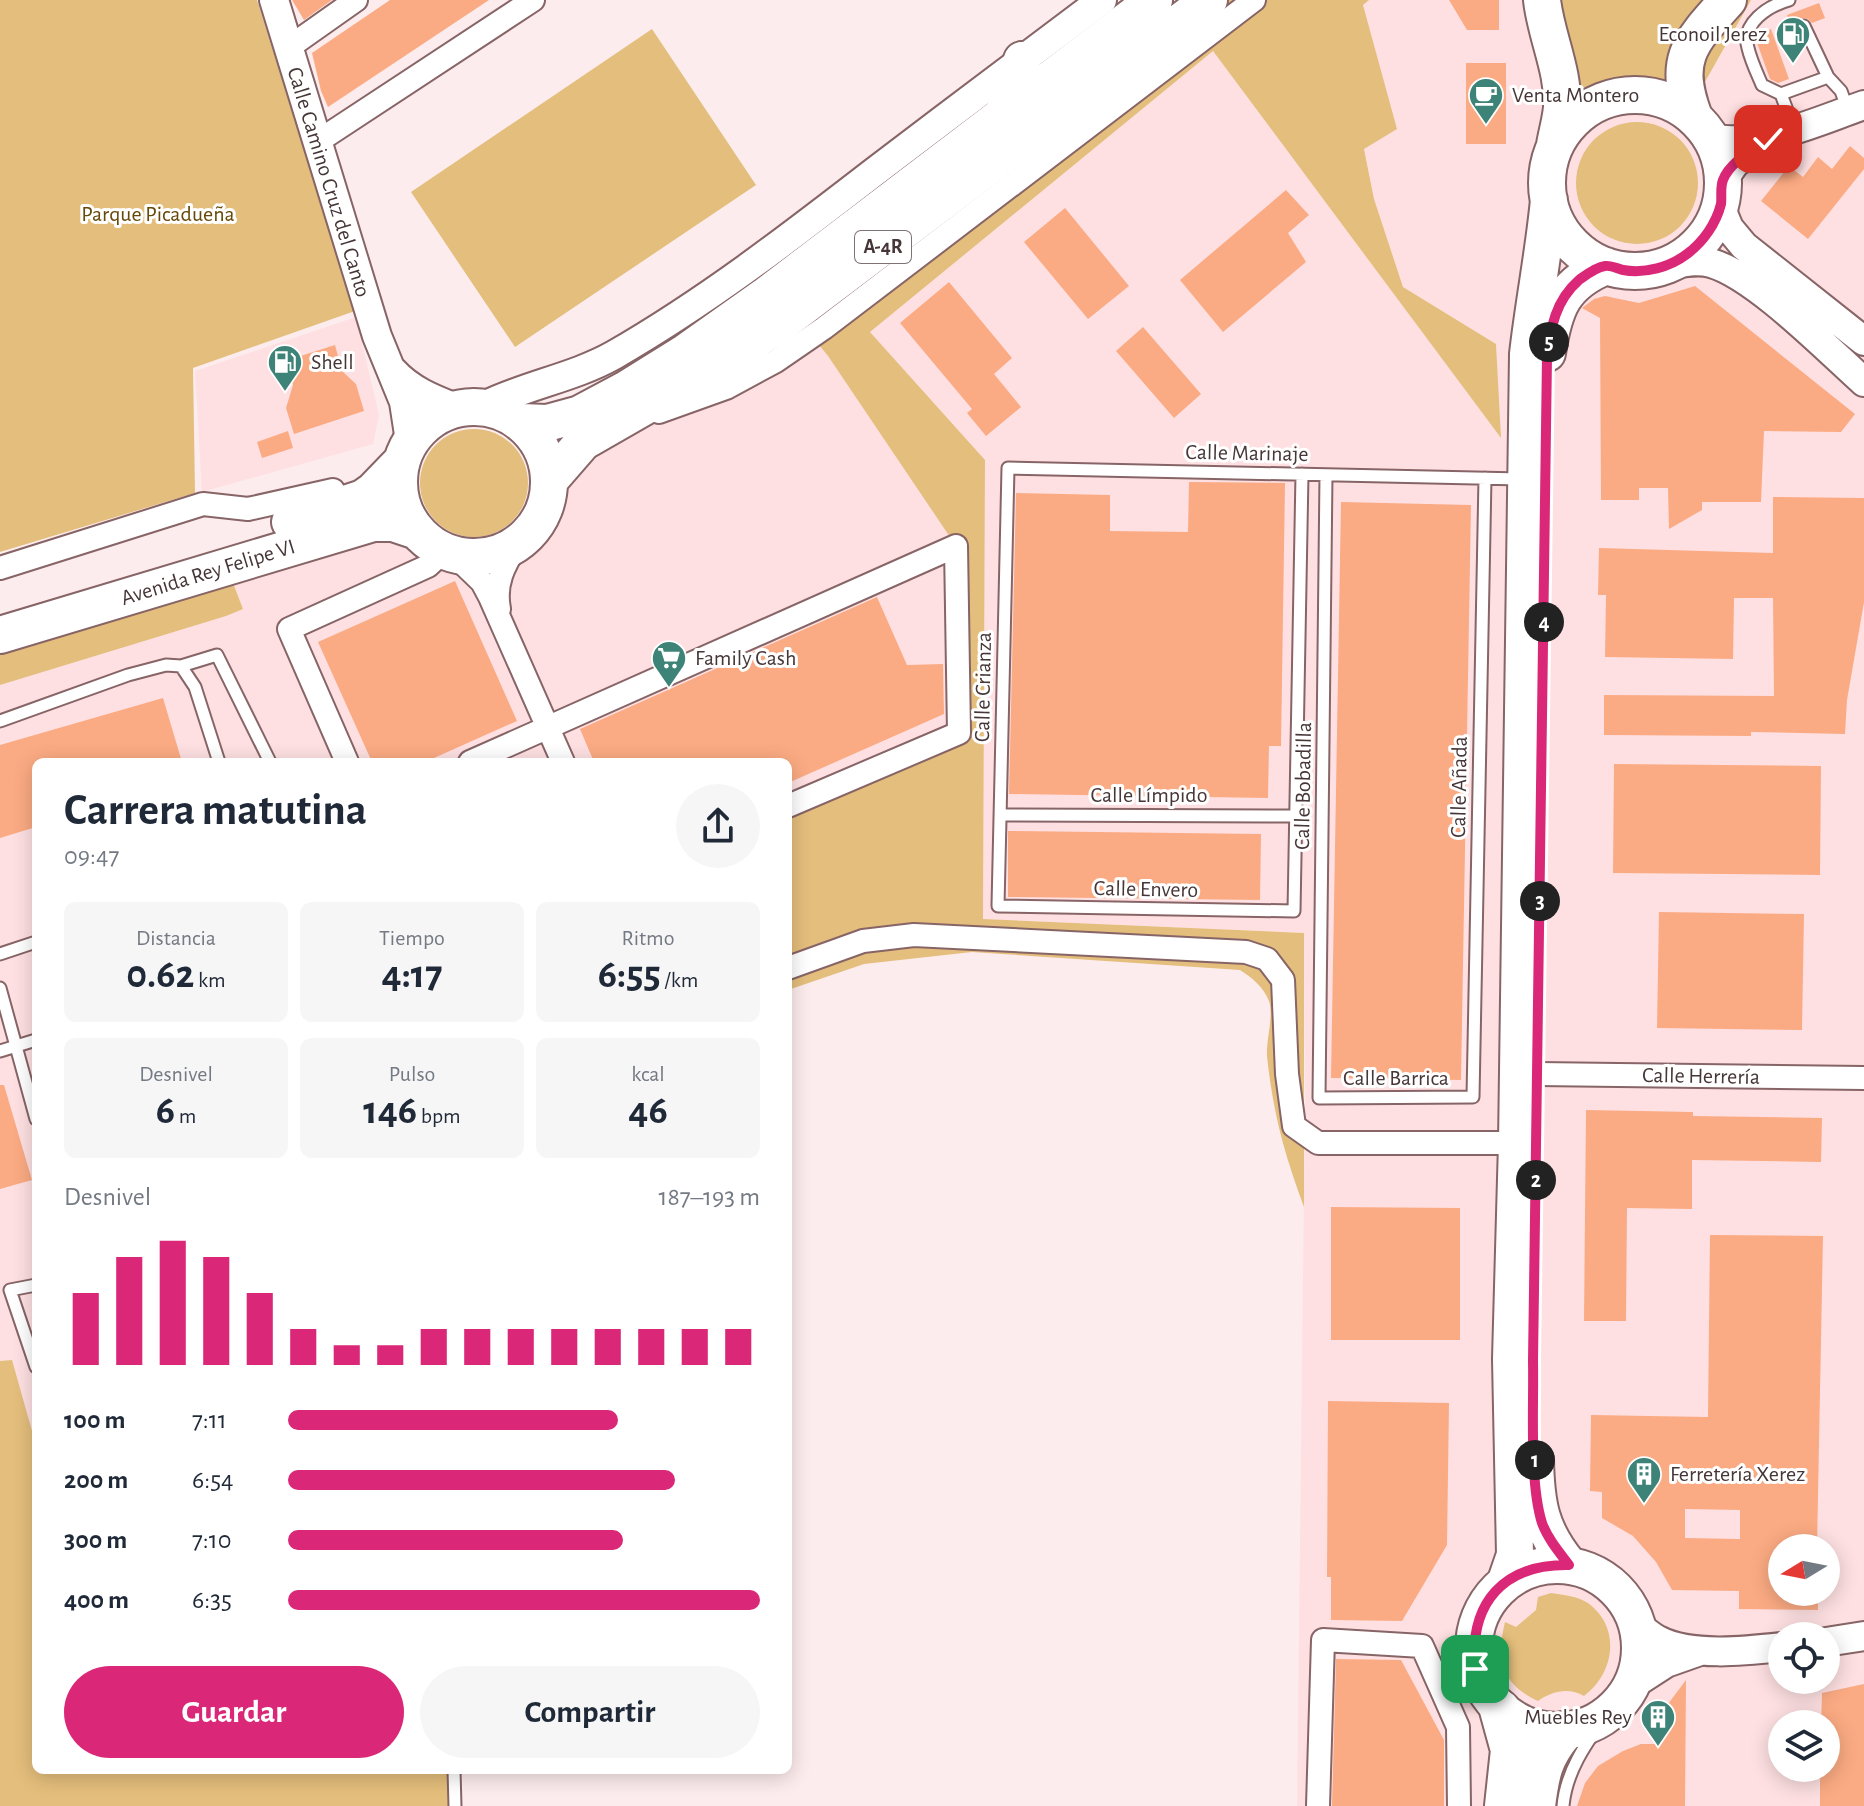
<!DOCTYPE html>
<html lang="es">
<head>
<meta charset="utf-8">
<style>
  body { margin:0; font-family:"Alegreya Sans",sans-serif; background:#f6f6f7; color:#1f2937; height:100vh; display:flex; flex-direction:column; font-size:30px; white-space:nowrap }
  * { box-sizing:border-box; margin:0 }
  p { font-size:26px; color:#747a83 }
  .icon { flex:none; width:44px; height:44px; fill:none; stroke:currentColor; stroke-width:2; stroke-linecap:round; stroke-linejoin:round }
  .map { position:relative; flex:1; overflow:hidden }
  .side { position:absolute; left:32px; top:758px; width:760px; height:1016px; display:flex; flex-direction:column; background:#fff; border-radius:12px; box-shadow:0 4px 20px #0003 }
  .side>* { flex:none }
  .needle { width:52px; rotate:260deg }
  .fabs { position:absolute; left:1768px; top:1534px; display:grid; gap:16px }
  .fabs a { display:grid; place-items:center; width:72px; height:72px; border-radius:50%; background:#fff; box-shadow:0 4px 20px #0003; font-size:40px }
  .pin { position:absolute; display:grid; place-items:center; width:68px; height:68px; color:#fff; margin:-34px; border-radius:16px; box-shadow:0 4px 12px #0006 }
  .km { position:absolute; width:40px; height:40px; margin:-20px; border-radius:50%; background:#222; color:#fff; font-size:22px; line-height:40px; text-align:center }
  .round { display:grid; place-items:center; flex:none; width:84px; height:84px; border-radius:42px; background:#f6f6f7 }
  .headline { display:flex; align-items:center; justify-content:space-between; height:136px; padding:0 32px }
  h1 { font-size:44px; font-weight:700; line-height:60px }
  .stats { display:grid; grid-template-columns:repeat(3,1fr); gap:12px; height:136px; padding:8px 32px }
  .stats div { display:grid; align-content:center; border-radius:12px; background:#f6f6f7; text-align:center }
  .stats b { font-size:40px; font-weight:700 }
  .stats small { font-size:22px; font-weight:400 }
  .stats p { font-size:22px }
  .chart { height:224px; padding:16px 32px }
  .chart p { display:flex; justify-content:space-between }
  .chart svg { width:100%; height:144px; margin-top:8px; stroke:#db2777; stroke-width:6 }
  .cta { display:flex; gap:16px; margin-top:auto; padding:16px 32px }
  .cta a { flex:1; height:92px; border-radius:48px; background:#db2777; color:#fff; font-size:32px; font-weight:700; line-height:92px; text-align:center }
  .cta a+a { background:#f6f6f7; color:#1f2937 }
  ul { padding:0 32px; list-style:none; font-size:26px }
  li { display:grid; grid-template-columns:128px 96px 1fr; align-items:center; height:60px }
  li i { height:20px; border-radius:10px; background:#db2777 }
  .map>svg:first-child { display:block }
</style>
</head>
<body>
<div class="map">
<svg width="1864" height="1806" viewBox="0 0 1864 1806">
  <rect width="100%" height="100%" fill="#fdeced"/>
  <!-- built -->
  <path fill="#fee0e2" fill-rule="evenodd" d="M1369,0H1548L1566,22L1581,87L1705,82L1751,0H1864V1806H1297L1305,1103L1304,933L983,919L985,460L870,332L1213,51L1500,436L1496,344L1403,287L1374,199L1364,148L1396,128L1363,5ZM1782,1548H1826V1592H1782ZM1782,1636H1826V1680H1782ZM1782,1724H1826V1768H1782Z
    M356,317L379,415L373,444L202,492L195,371Z
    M802,324L828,356L956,546L959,733L788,806V762H36V1445L12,1361H0V685L243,609L233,583L245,577L387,540L410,544L486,568L508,599L512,567L580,467Z"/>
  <!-- green -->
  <path fill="#e4be7c" d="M0,0H257L355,311L193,368L195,493L0,552Z
    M1225,0H1369L1363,5L1397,129L1364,149L1374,199L1403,287L1496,344L1501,438L1213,51L870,332L985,460L983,919L1304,933V1207C1284,1153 1273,1113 1267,1056C1266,1039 1274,1016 1269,1001C1263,986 1252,978 1240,970L972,952L864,964L788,990V806L959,733L956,546L828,356L802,324Z
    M1548,0H1751L1705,82H1652L1581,88L1566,22Z
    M652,29L756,185L515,347L411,192Z
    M1576 183a61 61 0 1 1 122 0a61 61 0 1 1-122 0Z
    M420 483a54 54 0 1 1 108 0a54 54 0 1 1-108 0Z
    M233,583L243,609L226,616L0,685V653Z
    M12,1360L36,1445V1770H450L448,1806H0V1361Z
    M1551,1593C1564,1595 1577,1596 1588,1603C1622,1628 1614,1674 1584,1696C1569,1687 1552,1691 1538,1701C1501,1684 1496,1659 1505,1622L1516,1627L1536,1610L1538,1597Z"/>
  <!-- building -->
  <path fill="#fbab83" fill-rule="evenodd" d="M292,0H332L304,20Z
    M390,0H489L328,107L321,91L312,53Z
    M1449,0H1499V30H1467Z
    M1819,3L1825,18L1812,23L1808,19L1801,18L1794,30L1787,15Z
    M1771,29L1789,79L1778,83L1770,79L1756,40L1757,34Z
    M1466,63H1506V144H1466Z
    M1850,146L1864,158V169L1808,239L1761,201L1789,166L1803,177L1818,157L1832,169Z
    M1286,190L1309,215L1288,233L1306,262L1223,332L1180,280Z
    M1065,208L1129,286L1088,319L1024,242Z
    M949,282L1012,358L994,374L1021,407L986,436L967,413L972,409L900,323Z
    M1695,286L1855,414L1841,432L1764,431L1761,502H1702V510L1669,529L1668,488H1639V500H1601L1600,318L1582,308L1594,299L1605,296L1639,303Z
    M1143,327L1201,394L1174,418L1116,351Z
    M335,345L342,371L356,384L364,411L294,434L286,408L293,385L285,361Z
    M288,431L293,448L262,458L257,442Z
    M1189,482L1285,483L1281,746H1269L1268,798L1009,794L1016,493L1110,495V531L1188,532Z
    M1773,497L1864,498V602L1847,700L1845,734L1751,732V736L1604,735V695L1774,696L1773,598H1734L1733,659L1605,657L1606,595H1598L1599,548L1773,553Z
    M1341,502L1471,505L1461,1080L1331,1078Z
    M455,581L517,721L425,762H372L318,642Z
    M877,597L907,665L943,664L944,714L788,783V762H594L580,729Z
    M163,698L182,762H36V827L0,838V745Z
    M1614,764L1821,766L1820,875L1613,873Z
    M1008,831L1261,834L1260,900L1008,897Z
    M1659,912L1804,914L1802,1030L1657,1028Z
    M0,1085H4L32,1180L0,1189Z
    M1586,1110L1693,1112V1116L1822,1118L1821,1162L1692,1160V1209L1627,1208L1626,1321H1584Z
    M1331,1207L1460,1208V1340H1331Z
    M1710,1235L1823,1236L1817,1548H1782V1592H1818V1610L1739,1609V1591L1672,1590L1656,1562L1633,1536L1602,1518V1492L1590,1491L1591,1415L1708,1417ZM1685,1509L1740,1510V1539L1685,1538Z
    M1328,1401L1449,1403L1447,1545L1402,1621L1331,1620V1577H1327Z
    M1336,1659L1401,1660L1444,1740V1806H1332Z
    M1686,1680L1685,1806H1577L1585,1783L1598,1766L1623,1751L1641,1744H1662L1665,1708Z
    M1864,1684V1806H1820V1768H1826V1724H1821L1822,1693Z"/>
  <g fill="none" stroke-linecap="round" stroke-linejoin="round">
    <!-- service casing -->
    <g stroke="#876466" stroke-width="15">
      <path id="service" d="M1804,26L1828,77
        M1781,94L1762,85C1757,73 1751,61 1748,48C1741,23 1768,6 1789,0
        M1794,129L1781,94L1828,77L1841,91L1848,110
        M1302,474L1294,911L998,906L1008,468L1521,479
        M1326,475L1319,1098L1473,1097L1485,478
        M181,666L217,655L270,762
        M0,721L128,675L166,665L181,666L195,687L219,762
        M1000,815L1297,816
        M0,954L36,942
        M0,988L36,1119
        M0,1051L36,1040
        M36,1285L10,1290L36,1367
        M454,1770L455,1806
        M1563,1806C1566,1772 1585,1745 1604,1718"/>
    </g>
    <!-- minor casing -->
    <g stroke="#876466" stroke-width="26">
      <path id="minor" d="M288,48L356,0
        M317,142L533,0
        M659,412L726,388L776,361L824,328L1254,0
        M453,554L482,582L490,597L563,762
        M0,568L203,504L248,509L333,490
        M499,609C494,583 504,566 517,544
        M347,762L289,629L428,566L444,551
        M470,762L956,546L959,733L788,806
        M788,968L863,941L914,935L1246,952L1267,959L1283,980L1287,1074L1294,1126L1318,1143H1517
        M1537,1074L1864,1078
        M1318,1806L1323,1640L1422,1646L1458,1727L1459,1806"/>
    </g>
    <!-- tertiary casing -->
    <g stroke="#876466" stroke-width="32">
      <path id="tertiary" d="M274,0L377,336L404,402L410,441
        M1712,139C1766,146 1813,123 1864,105
        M1723,180L1735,163L1768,139
        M1720,206L1729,228L1744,246L1864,341
        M1667,265C1682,263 1696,259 1711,263C1756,276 1827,349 1864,382
        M393,371C410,390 433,399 456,408
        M484,406C526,385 573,378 614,355C706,302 789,238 873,173C949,115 1025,58 1102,0
        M1637,1625C1644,1630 1650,1636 1658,1640C1690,1657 1746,1651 1782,1647
        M1826,1642L1864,1636
        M1632,1685L1666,1663L1700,1651"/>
    </g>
    <!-- primary casing -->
    <g stroke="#876466" stroke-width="40">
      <path id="primary" d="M1542,0C1546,36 1564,71 1562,107C1561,120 1557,133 1555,145
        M1547 183a88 88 0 1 1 176 0a88 88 0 1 1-176 0Z
        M1003,115L1022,60
        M1694,117C1672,59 1690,42 1728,0
        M1547,353C1554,309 1562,284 1606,266
        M399 482a75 75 0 1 1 150 0a75 75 0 1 1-150 0Z
        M521,422L547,423L580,414L625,390L686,352L765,296L1154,0
        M550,480L583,442L698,376L779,325L1209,0
        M290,522L363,498L373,491L402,461
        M0,635L373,523H393L417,531
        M1535,1460C1536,1504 1540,1530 1569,1565
        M1474 1648a83 83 0 1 1 166 0a83 83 0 1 1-166 0Z
        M1506,1581L1515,1555L1511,1359L1517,1143L1528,354C1534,302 1544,252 1549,200"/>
    </g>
    <!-- motorway casing -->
    <g stroke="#876466" stroke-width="44">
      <path id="motorway" d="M1500,1710L1511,1750L1505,1806
        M1535,1806C1539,1774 1542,1757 1563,1732"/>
    </g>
    <!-- service -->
    <use href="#service" stroke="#fff" stroke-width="11"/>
    <!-- minor -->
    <use href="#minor" stroke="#fff" stroke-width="22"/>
    <!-- tertiary -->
    <use href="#tertiary" stroke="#fff" stroke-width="28"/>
    <!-- primary -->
    <use href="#primary" stroke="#fff" stroke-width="36"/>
    <!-- motorway -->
    <use href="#motorway" stroke="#fff" stroke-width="40"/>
  </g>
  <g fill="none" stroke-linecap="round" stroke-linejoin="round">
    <!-- route casing -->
    <g stroke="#fff" stroke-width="16">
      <path id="route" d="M1475,1669C1469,1603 1503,1564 1569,1565C1559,1552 1548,1539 1542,1523C1529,1481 1534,1407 1533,1361L1547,357C1551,327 1555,301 1579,280C1586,275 1596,267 1605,266C1611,265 1618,269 1623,270C1645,274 1670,267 1687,254C1703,242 1716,224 1721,204C1722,197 1720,187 1723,180C1730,162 1753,150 1768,139"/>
    </g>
    <!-- route -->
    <use href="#route" stroke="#db2777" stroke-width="10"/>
  </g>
  <!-- icons -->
  <defs>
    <g id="fuel-pin" transform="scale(1.8)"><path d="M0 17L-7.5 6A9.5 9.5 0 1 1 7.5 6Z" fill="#3e8377" stroke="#fff"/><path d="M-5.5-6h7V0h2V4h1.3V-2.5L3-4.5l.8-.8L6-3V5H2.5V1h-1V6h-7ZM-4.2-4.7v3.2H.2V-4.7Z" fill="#fff"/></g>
    <g id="cafe-pin" transform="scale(1.8)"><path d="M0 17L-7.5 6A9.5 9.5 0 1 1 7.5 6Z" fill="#3e8377" stroke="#fff"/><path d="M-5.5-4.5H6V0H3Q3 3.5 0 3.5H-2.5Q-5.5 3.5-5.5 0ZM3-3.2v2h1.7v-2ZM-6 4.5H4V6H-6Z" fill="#fff"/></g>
    <g id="supermarket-pin" transform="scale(1.8)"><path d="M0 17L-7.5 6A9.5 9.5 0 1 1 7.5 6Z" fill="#3e8377" stroke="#fff"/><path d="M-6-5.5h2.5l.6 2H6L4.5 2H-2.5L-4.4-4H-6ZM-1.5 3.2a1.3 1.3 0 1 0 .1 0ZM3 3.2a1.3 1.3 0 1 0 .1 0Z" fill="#fff"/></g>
    <g id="building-pin" transform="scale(1.8)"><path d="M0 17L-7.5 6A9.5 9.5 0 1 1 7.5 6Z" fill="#3e8377" stroke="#fff"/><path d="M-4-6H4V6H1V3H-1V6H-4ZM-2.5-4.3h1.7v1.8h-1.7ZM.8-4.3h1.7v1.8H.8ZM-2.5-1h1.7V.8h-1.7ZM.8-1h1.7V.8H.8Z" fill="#fff"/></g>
  </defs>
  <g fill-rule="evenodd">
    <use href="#fuel-pin" x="1793" y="34"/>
    <use href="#cafe-pin" x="1486" y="95"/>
    <use href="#fuel-pin" x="285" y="362"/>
    <use href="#supermarket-pin" x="669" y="658"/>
    <use href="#building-pin" x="1644" y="1474"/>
    <use href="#building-pin" x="1658" y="1717"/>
  </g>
  <g text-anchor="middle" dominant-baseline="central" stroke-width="6" stroke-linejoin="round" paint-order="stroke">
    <!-- shield labels -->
    <rect fill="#fff" stroke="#7e7273" stroke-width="2" x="855" y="231" width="56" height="32" rx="6"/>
    <g font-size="20" font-weight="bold" fill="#463637">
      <text x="883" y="247">A-4R</text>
    </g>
    <!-- poi labels -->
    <g font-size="22" fill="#463637" stroke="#fff" text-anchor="start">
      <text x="1767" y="34" text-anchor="end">Econoil Jerez</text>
      <text x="1512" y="95">Venta Montero</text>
      <text x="311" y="362">Shell</text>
      <text x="695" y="658">Family Cash</text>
      <text x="1670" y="1474">Ferretería Xerez</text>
      <text x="1632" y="1717" text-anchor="end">Muebles Rey</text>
    </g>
    <!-- street labels -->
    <g font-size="22" fill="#463637" stroke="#fff">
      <text transform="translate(329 182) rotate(73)">Calle Camino Cruz del Canto</text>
      <text transform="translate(1247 453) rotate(1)">Calle Marinaje</text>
      <text transform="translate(208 572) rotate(-17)">Avenida Rey Felipe VI</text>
      <text transform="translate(983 687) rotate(-89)">Calle Crianza</text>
      <text transform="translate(1303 786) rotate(-89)">Calle Bobadilla</text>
      <text transform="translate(1459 787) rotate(-89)">Calle Añada</text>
      <text x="1149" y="795">Calle Límpido</text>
      <text transform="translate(1146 889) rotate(1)">Calle Envero</text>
      <text transform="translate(1701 1076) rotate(1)">Calle Herrería</text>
      <text x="1396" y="1078">Calle Barrica</text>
    </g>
    <!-- park labels -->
    <g font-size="22" fill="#664909" stroke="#fff">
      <text x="158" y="214">Parque Picadueña</text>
    </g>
  </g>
</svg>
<div class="fabs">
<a><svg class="needle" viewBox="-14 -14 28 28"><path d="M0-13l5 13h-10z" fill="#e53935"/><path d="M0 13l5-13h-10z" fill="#747a83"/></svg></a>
<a><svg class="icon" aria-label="locate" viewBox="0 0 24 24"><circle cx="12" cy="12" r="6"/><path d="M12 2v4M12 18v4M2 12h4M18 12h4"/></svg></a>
<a><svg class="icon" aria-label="layers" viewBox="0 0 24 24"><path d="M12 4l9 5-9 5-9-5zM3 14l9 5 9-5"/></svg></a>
</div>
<div class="pin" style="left:1475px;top:1669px;background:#1e9e55"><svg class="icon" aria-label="arrive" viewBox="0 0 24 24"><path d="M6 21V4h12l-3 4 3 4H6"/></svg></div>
<div class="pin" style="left:1768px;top:139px;background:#d93025"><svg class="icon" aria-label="check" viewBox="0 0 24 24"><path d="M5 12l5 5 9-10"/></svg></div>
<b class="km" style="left:1535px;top:1460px">1</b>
<b class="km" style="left:1536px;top:1180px">2</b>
<b class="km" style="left:1540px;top:901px">3</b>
<b class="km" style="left:1544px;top:622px">4</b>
<b class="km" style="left:1549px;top:342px">5</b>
<section class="side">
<div class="headline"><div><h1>Carrera matutina</h1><p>09:47</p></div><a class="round"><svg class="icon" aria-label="share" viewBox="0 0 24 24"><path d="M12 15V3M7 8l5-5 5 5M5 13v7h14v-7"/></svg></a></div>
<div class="stats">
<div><p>Distancia</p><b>0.62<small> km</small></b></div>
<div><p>Tiempo</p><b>4:17</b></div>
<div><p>Ritmo</p><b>6:55<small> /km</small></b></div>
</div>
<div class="stats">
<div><p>Desnivel</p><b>6<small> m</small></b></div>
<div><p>Pulso</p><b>146<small> bpm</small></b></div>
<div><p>kcal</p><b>46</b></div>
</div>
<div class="chart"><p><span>Desnivel</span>187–193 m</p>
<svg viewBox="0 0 160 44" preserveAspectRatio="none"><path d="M5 44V22M15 44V11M25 44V6M35 44V11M45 44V22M55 44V33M65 44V38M75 44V38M85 44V33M95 44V33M105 44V33M115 44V33M125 44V33M135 44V33M145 44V33M155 44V33"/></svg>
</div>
<ul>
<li><b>100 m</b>7:11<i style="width:70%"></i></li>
<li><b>200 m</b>6:54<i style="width:82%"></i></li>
<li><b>300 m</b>7:10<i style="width:71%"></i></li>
<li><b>400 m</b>6:35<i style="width:100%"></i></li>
</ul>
<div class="cta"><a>Guardar</a><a>Compartir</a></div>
</section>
</div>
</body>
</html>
